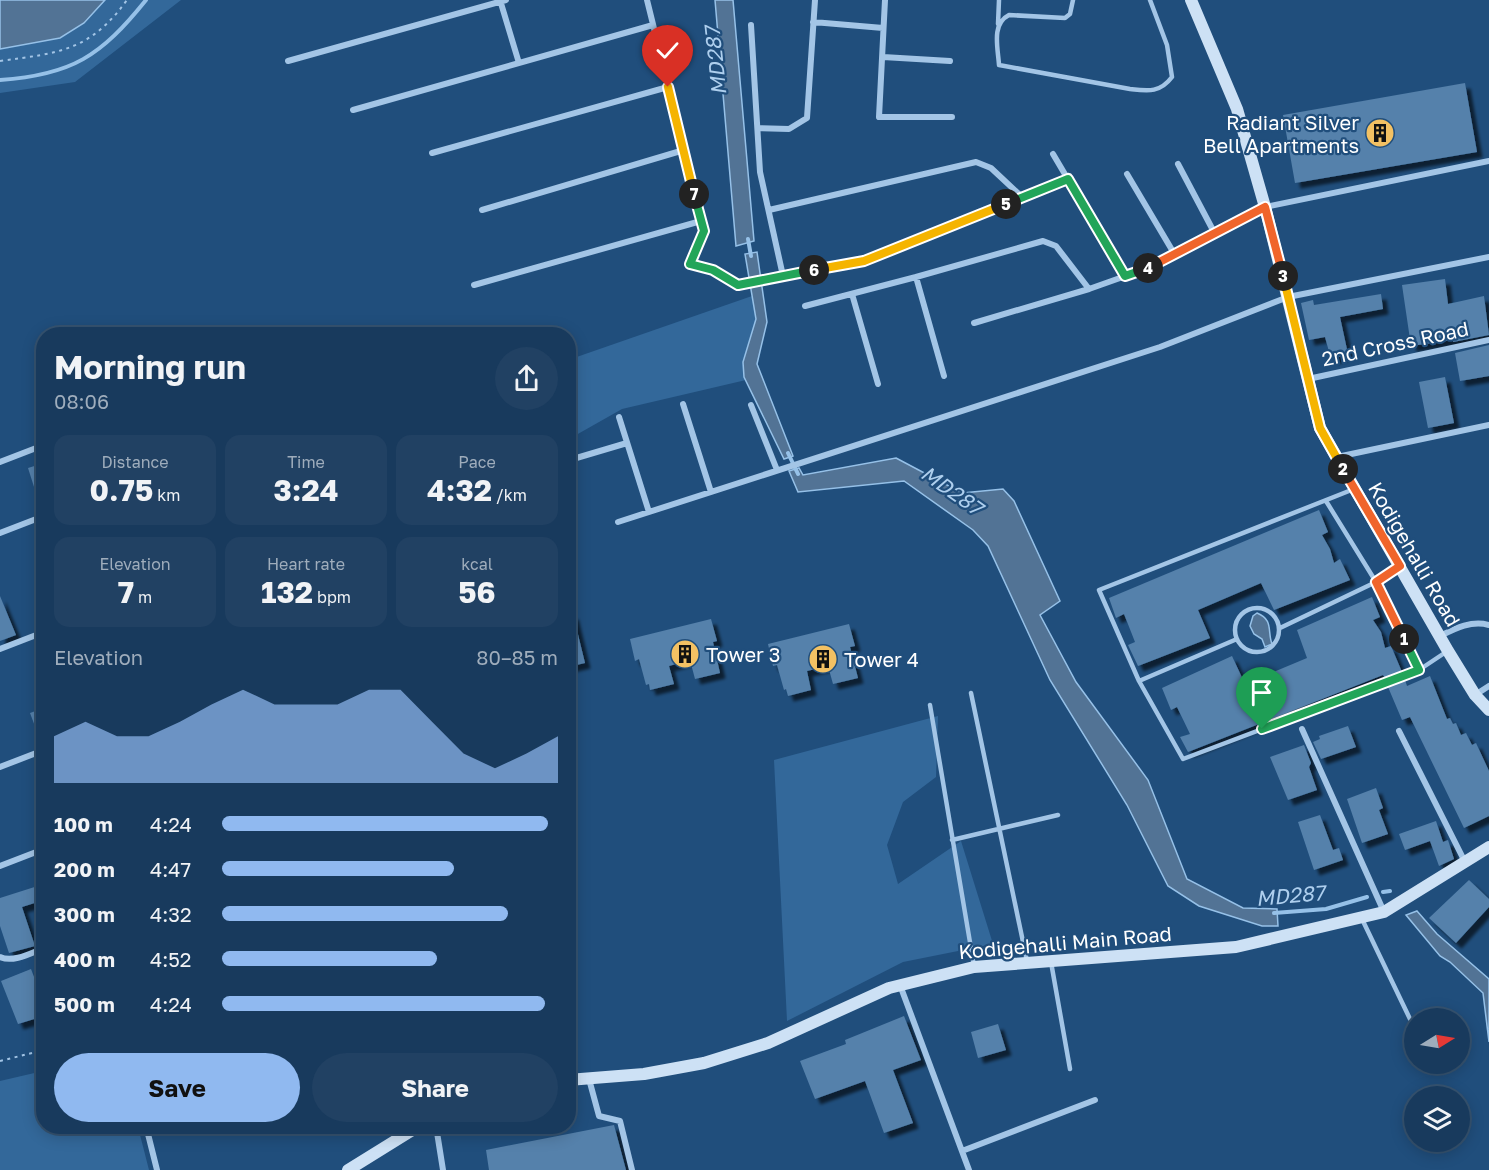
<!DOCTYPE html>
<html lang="en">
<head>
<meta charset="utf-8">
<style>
  body { margin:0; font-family:"Golos Text",sans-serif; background:#214163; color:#f1f3f6; height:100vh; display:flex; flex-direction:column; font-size:22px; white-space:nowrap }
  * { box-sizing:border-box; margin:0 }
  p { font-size:20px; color:#9fadbc }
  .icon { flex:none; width:33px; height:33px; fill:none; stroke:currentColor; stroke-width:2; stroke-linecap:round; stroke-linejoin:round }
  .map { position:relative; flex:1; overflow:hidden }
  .sheet { position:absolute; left:36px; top:327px; width:540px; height:807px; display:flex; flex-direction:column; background:#183a5d; border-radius:24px; box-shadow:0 3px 15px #0003,0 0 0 2px #365472 }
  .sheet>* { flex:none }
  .needle { width:39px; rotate:79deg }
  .buttons { position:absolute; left:1404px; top:1008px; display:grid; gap:12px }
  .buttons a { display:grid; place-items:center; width:66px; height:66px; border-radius:50%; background:#183a5d; box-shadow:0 3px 15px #0003,0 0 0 2px #365472; font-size:30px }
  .pin { position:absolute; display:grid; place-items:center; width:51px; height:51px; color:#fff; margin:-62px -26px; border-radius:50% 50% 50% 0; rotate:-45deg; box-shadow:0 0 6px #0007 }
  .pin .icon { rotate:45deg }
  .km { position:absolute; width:30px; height:30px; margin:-15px; border-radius:50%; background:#222; color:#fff; font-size:16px; line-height:30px; text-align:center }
  .round { display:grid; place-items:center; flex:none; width:63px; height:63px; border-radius:32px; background:#214163 }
  .overview { display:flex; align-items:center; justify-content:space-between; height:102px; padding:0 18px }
  h1 { font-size:33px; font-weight:700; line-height:45px }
  .stats { display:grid; grid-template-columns:repeat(3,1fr); gap:9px; height:102px; padding:6px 18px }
  .stats div { display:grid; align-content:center; border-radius:15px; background:#214163; text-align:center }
  .stats b { font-size:30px; font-weight:700 }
  .stats small { font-size:16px; font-weight:400 }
  .stats p { font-size:16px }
  .chart { height:168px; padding:12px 18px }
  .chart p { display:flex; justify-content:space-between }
  .chart svg { width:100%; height:108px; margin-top:6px; fill:#90b9f0; opacity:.7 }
  .primary-button { display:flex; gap:12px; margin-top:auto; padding:12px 18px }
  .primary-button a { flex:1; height:69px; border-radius:36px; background:#90b9f0; color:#111; font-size:24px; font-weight:700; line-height:69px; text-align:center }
  .primary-button a+a { background:#214163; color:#f1f3f6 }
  ul { padding:0 18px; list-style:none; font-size:20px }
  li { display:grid; grid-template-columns:96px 72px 1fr; align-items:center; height:45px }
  li i { height:15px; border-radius:8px; background:#90b9f0 }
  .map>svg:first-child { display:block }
</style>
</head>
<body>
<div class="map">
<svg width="1489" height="1170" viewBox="0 0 1489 1170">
  <defs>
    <filter id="shadow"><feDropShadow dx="5.5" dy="5.5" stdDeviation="1.5" flood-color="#0009"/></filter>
  </defs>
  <rect width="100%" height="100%" fill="#204e7c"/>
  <!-- green -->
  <path fill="#33689a" d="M105,0H181L75,82L0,93V49L61,38L84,23Z
    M752,296L756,319L743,362L746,380L622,409L569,439L568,360Z
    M938,716L936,777L903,802L887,845L898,884L961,841L993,944L903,962L787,1021L774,760Z
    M43,1071L44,1126L138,1127L149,1170H0V1081Z"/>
  <!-- water -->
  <path fill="#527395" stroke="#96c1e8" stroke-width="1.5" d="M0,0H105L84,23L60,38L0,49Z
    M715,0H733L754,241L736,246Z
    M757,252L767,322L757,364L793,456L784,459L744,377L743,362L756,319L745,254Z
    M896,458L962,493L1003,489L1014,501L1060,601L1040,615L1076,682L1148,780L1187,879L1243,908L1277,909L1278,926H1262L1199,906L1168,886L1127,805L1050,680L988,546L973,530L904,481L798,492L789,471L799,468L803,475Z
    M1257,613C1274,620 1267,631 1272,644L1265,647L1262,639L1254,634L1250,626L1253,616Z
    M1417,911L1437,934L1489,979V1042L1483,993L1450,962L1440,956L1406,915Z"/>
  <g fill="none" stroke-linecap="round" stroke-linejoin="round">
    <!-- stream -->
    <path stroke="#96c1e8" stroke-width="4" d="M0,80C72,75 101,56 146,0
      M748,239L751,256
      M788,453L798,474
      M1383,892L1390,891
      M1274,913L1326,909L1367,897"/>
  </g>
  <!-- building -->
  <path fill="#5581ab" filter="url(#shadow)" d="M1465,83L1477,152L1295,183L1283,115Z
    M1445,279L1448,304L1484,296L1489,335L1453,342V340L1411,346L1402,285Z
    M1381,294L1383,309L1340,317L1348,354L1331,359L1325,337L1309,340L1301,303L1313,300L1314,305Z
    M1489,345V376L1460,381L1455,353Z
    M1445,377L1454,423L1428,428L1419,382Z
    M44,463V487L35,490L28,468Z
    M1319,510L1328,532L1322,535L1330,549L1334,563L1340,559L1350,580L1274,610L1261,583L1198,610L1210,638L1138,666L1128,645L1135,642L1124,614L1116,618L1109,598Z
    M0,596L16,635L0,641Z
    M1372,597L1380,617L1373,620L1381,632L1385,648L1391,646L1402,672L1385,678L1383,675L1188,752L1180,737L1190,734L1177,707L1171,710L1162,688L1232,656L1245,684L1307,658L1297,630Z
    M573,614L585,663L568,667V615Z
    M711,619L717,641L713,642L720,673L695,679L690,660L669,666L674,684L650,690L649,684L646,685L639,659L635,661L630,639Z
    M849,624L855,646L850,647L858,678L833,684L828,666L807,671L811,690L788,696L786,689L784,690L777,665L773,666L768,644Z
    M1430,676L1447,719L1450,718L1453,724L1456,723L1461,735L1466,733L1472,745L1476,743L1489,771V816L1464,828L1410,717L1402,720L1388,687L1405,680L1407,686Z
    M44,708V745H42L30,713Z
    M1348,726L1356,747L1321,759L1313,742L1320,739L1319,736Z
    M1304,745L1311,763L1309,767L1317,790L1288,800L1270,757Z
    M1376,788L1383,808L1379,810L1388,834L1362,843L1347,799Z
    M1320,815L1333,850L1339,848L1343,860L1314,870L1298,822Z
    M1436,821L1443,842L1448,840L1454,859L1439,866L1430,841L1405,850L1399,834Z
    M1469,880L1489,899V907L1456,943L1429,918Z
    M44,884V900L22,907L35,946L9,953L0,926V898Z
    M31,969L44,1003V1016L18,1024L1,981Z
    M904,1016L921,1060L893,1070L913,1123L884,1133L865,1081L815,1099L800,1061L846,1044L845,1040Z
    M998,1024L1006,1050L978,1058L971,1032Z
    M614,1125L626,1170H489L486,1150Z"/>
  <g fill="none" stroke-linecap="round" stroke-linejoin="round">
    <!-- path -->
    <path stroke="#a3c5e6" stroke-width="2" stroke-dasharray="3 4.5" stroke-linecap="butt" d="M0,61C59,53 90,51 127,0
      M0,1061L44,1050"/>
    <!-- lane -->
    <path stroke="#a3c5e6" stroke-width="4.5" d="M1073,0L1070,14L1065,18L1009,15C991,24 998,48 999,65L1130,89C1148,91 1160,93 1172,77L1167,45L1150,0
      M998,24L999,0
      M1354,489L1099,590L1139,681L1183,759L1419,670L1446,652
      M1326,501L1376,582L1419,670
      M1235 630a22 22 0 1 1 44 0a22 22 0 1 1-44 0Z
      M1280,628L1376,582L1397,567
      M1139,681L1237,639
      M971,693L1027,961
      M930,705L974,966
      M952,840L1058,815
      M1362,919L1410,1019
      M1051,962L1070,1069"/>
    <!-- street -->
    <path stroke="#a3c5e6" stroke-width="6" d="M500,0L519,63
      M647,0L704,231L690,264L713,270L737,285L864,261L1068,179
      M885,0L879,117H952
      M813,22L883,28
      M751,25L760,172L783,276
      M883,57L950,61
      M288,61L506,0
      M353,110L653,25
      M758,128L789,129L807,118L815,0
      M432,153L668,87
      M1053,154L1125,276
      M1178,164L1215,234
      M1127,174L1175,255
      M482,210L684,150
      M769,210L976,162L991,168L1022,197
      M474,285L701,221
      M852,294L878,384
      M805,306L916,277
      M974,323L1089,289L1151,267L1265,207L1489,161
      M944,376L916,277L1043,241L1056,246L1089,289
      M1308,379L1489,340
      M683,404L711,492
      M751,405L777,470
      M619,417L649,512
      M1337,457L1489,425
      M573,459L627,443
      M0,462L44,445
      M618,522L1160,347L1288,297L1489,257
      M0,533L44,516
      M1440,636C1456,628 1472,620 1489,625
      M0,649L44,632
      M1475,695L1489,686
      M1302,729L1384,912
      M1399,731L1465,862
      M0,767L44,750
      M0,866L44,849
      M0,957C13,963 31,953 44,948
      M900,985L969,1170
      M589,1079L599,1116L620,1121L632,1170
      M146,1126L157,1170
      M436,1126L443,1170
      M962,1151L1095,1100"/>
    <!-- secondary -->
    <path stroke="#cde1f5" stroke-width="12" d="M1191,0L1237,109L1265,207L1320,428L1448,651L1475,695L1489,710
      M568,1080L644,1074L704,1063L768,1043L889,988L974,967L1236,947L1384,912L1489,847
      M348,1170L419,1126"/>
  </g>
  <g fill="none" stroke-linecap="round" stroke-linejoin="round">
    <!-- split-1 casing -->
    <g stroke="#fff" stroke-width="12">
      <path id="split-1" d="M1262,729L1419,670L1404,639"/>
    </g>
    <!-- split-2 casing -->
    <g stroke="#fff" stroke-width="12">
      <path id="split-2" d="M1343,469L1400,566L1376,582L1404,639"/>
    </g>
    <!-- split-3 casing -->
    <g stroke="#fff" stroke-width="12">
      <path id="split-3" d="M1283,276L1320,428L1343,469"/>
    </g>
    <!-- split-4 casing -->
    <g stroke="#fff" stroke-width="12">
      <path id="split-4" d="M1148,268L1265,207L1283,276"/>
    </g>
    <!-- split-5 casing -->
    <g stroke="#fff" stroke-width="12">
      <path id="split-5" d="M1006,204L1068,179L1125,276L1148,268"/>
    </g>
    <!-- split-6 casing -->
    <g stroke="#fff" stroke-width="12">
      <path id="split-6" d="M814,270L864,261L1006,204"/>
    </g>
    <!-- split-7 casing -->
    <g stroke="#fff" stroke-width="12">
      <path id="split-7" d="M694,194L704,231L690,264L713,270L738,285L814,270"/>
    </g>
    <!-- split-8 casing -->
    <g stroke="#fff" stroke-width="12">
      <path id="split-8" d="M668,87L694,194"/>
    </g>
    <!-- split-1 -->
    <use href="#split-1" stroke="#22a559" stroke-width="8"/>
    <!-- split-2 -->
    <use href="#split-2" stroke="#f0652b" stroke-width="8"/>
    <!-- split-3 -->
    <use href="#split-3" stroke="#f5b400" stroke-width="8"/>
    <!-- split-4 -->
    <use href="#split-4" stroke="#f0652b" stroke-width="8"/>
    <!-- split-5 -->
    <use href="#split-5" stroke="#22a559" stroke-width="8"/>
    <!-- split-6 -->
    <use href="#split-6" stroke="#f5b400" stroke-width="8"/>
    <!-- split-7 -->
    <use href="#split-7" stroke="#22a559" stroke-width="8"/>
    <!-- split-8 -->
    <use href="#split-8" stroke="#f5b400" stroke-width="8"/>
  </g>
  <!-- icons -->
  <defs>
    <g id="building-disc" transform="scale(1.5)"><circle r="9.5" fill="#f3c163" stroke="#204e7c"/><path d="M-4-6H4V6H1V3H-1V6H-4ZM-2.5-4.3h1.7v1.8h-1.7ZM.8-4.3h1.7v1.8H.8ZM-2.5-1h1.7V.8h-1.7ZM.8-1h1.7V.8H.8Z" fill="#111"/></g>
  </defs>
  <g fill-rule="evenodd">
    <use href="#building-disc" x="1380" y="133"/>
    <use href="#building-disc" x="685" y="654"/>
    <use href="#building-disc" x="823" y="659"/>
  </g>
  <g text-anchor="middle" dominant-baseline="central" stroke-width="4.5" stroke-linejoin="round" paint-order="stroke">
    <!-- poi labels -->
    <g font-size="20" fill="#fff" stroke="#204e7c" text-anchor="start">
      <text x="1359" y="122" text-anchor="end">Radiant Silver<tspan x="1359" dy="23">Bell Apartments</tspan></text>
      <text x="706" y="654">Tower 3</text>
      <text x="844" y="659">Tower 4</text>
    </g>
    <!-- street labels -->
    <g font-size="20" fill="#fff" stroke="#204e7c">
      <text transform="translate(1395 343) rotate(-12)">2nd Cross Road</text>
      <text transform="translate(1415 554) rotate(60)">Kodigehalli Road</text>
      <text transform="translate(1065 942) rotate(-5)">Kodigehalli Main Road</text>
    </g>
    <!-- water labels -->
    <g font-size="21" font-style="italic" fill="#aecfee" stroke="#204e7c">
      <text transform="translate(715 61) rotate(-96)">MD287</text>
      <text transform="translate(952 490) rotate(35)">MD287</text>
      <text transform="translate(1290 895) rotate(-5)">MD287</text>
    </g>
  </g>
</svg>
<div class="buttons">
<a><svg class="needle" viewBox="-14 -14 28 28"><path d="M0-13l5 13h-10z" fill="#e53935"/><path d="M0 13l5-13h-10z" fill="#9fadbc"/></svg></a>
<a><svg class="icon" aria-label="layers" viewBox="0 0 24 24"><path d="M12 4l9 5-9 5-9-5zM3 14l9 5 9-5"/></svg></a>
</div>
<div class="pin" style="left:1262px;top:729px;background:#1e9e55"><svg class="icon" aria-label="arrive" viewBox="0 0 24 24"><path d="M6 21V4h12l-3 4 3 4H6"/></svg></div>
<div class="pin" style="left:668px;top:87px;background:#d93025"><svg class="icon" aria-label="check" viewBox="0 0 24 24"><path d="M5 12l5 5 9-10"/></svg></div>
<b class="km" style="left:1404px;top:639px">1</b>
<b class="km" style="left:1343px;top:469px">2</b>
<b class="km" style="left:1283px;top:276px">3</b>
<b class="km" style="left:1148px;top:268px">4</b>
<b class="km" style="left:1006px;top:204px">5</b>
<b class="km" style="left:814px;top:270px">6</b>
<b class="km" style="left:694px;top:194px">7</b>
<section class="sheet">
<div class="overview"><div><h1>Morning run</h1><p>08:06</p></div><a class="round"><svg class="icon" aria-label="share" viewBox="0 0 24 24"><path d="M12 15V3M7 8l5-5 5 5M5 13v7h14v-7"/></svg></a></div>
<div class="stats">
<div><p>Distance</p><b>0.75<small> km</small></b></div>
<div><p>Time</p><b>3:24</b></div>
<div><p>Pace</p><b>4:32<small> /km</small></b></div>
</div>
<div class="stats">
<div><p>Elevation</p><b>7<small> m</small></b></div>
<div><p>Heart rate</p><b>132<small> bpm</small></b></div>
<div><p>kcal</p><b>56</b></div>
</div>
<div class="chart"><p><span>Elevation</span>80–85 m</p>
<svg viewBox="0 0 160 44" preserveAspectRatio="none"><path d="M0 44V25L10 19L20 25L30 25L40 19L50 12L60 6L70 12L80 12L90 12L100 6L110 6L120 19L130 32L140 38L150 32L160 25V44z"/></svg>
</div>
<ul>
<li><b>100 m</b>4:24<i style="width:97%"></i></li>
<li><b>200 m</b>4:47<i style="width:69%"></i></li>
<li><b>300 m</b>4:32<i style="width:85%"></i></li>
<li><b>400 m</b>4:52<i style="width:64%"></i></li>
<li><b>500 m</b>4:24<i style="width:96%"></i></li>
</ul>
<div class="primary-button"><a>Save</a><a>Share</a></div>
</section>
</div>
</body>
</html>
